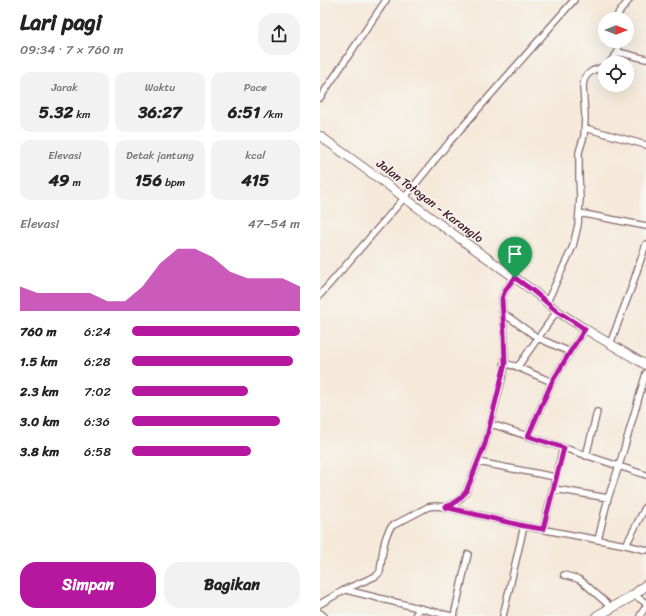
<!DOCTYPE html>
<html lang="id">
<head>
<meta charset="utf-8">
<style>
  body { margin:0; font-family:Sriracha,sans-serif; background:#f2f2f2; color:#222; height:100vh; display:flex; flex-direction:column; font-size:15px; white-space:nowrap }
  * { box-sizing:border-box; margin:0 }
  p { font-size:13px; color:#767676 }
  .icon { flex:none; width:22px; height:22px; fill:none; stroke:currentColor; stroke-width:2; stroke-linecap:round; stroke-linejoin:round }
  .map { position:relative; flex:1; overflow:hidden }
  .details { display:flex; flex-direction:column; background:#fff; width:320px }
  .details>* { flex:none }
  .needle { width:26px; rotate:90deg }
  .fabs { position:absolute; left:278px; top:12px; display:grid; gap:8px }
  .fabs a { display:grid; place-items:center; width:36px; height:36px; border-radius:50%; background:#fff; box-shadow:0 4px 16px #0002; font-size:20px }
  .pin { position:absolute; display:grid; place-items:center; width:34px; height:34px; color:#fff; margin:-41px -17px; border-radius:50% 50% 50% 0; rotate:-45deg; box-shadow:0 0 4px #0007 }
  .pin .icon { rotate:45deg }
  .round { display:grid; place-items:center; flex:none; width:42px; height:42px; border-radius:16px; background:#f2f2f2 }
  .overview { display:flex; align-items:center; justify-content:space-between; height:68px; padding:0 20px }
  h1 { font-size:22px; font-weight:700; line-height:30px }
  .figures { display:grid; grid-template-columns:repeat(3,1fr); gap:6px; height:68px; padding:4px 20px }
  .figures div { display:grid; align-content:center; border-radius:10px; background:#f2f2f2; text-align:center }
  .figures b { font-size:17px; font-weight:700 }
  .figures small { font-size:11px; font-weight:400 }
  .figures p { font-size:11px }
  .chart { height:112px; padding:8px 20px }
  .chart p { display:flex; justify-content:space-between }
  .chart svg { width:100%; height:72px; margin-top:4px; fill:#b5179e; opacity:.7 }
  .button { display:flex; gap:8px; margin-top:auto; padding:8px 20px }
  .button a { flex:1; height:46px; border-radius:16px; background:#b5179e; color:#fff; font-size:16px; font-weight:700; line-height:46px; text-align:center }
  .button a+a { background:#f2f2f2; color:#222 }
  ul { padding:0 20px; list-style:none; font-size:13px }
  li { display:grid; grid-template-columns:64px 48px 1fr; align-items:center; height:30px }
  li i { height:10px; border-radius:5px; background:#b5179e }
  main { display:flex; flex:1; min-height:0 }
  .map>svg:first-child { display:block }
</style>
</head>
<body>
<main>
<section class="details">
<div class="overview"><div><h1>Lari pagi</h1><p>09:34 · 7 × 760 m</p></div><a class="round"><svg class="icon" aria-label="share" viewBox="0 0 24 24"><path d="M12 15V3M7 8l5-5 5 5M5 13v7h14v-7"/></svg></a></div>
<div class="figures">
<div><p>Jarak</p><b>5.32<small> km</small></b></div>
<div><p>Waktu</p><b>36:27</b></div>
<div><p>Pace</p><b>6:51<small> /km</small></b></div>
</div>
<div class="figures">
<div><p>Elevasi</p><b>49<small> m</small></b></div>
<div><p>Detak jantung</p><b>156<small> bpm</small></b></div>
<div><p>kcal</p><b>415</b></div>
</div>
<div class="chart"><p><span>Elevasi</span>47–54 m</p>
<svg viewBox="0 0 160 44" preserveAspectRatio="none"><path d="M0 44V29L10 33L20 33L30 33L40 33L50 38L60 38L70 29L80 15L90 6L100 6L110 11L120 20L130 24L140 24L150 24L160 29V44z"/></svg>
</div>
<ul>
<li><b>760 m</b>6:24<i style="width:100%"></i></li>
<li><b>1.5 km</b>6:28<i style="width:96%"></i></li>
<li><b>2.3 km</b>7:02<i style="width:69%"></i></li>
<li><b>3.0 km</b>6:36<i style="width:88%"></i></li>
<li><b>3.8 km</b>6:58<i style="width:71%"></i></li>
</ul>
<div class="button"><a>Simpan</a><a>Bagikan</a></div>
</section>
<div class="map">
<svg width="326" height="616" viewBox="0 0 326 616">
  <rect width="100%" height="100%" fill="#f6f6f2"/>
  <filter id="ink" filterUnits="userSpaceOnUse"><feTurbulence type="fractalNoise" baseFrequency=".025" numOctaves="2"/><feDisplacementMap in="SourceGraphic" scale="8" xChannelSelector="R" yChannelSelector="G"/><feConvolveMatrix kernelMatrix="1 2 1 2 8 2 1 2 1" color-interpolation-filters="sRGB"/></filter>
  <filter id="wash" filterUnits="userSpaceOnUse"><feTurbulence type="fractalNoise" baseFrequency=".012" numOctaves="4" result="noise"/><feDisplacementMap in="SourceGraphic" scale="16" xChannelSelector="R" yChannelSelector="G"/><feGaussianBlur stdDeviation="0.9" result="paint"/><feColorMatrix in="noise" values="0 0 0 0 0 0 0 0 0 0 0 0 0 0 0 0 0 1.4 0 .05"/><feComposite in="paint" operator="in"/></filter>
  <g filter="url(#wash)">
    <rect width="100%" height="100%" fill="#f5e9d9"/>
  </g>
  <g filter="url(#ink)">
    <g fill="none" stroke-linecap="round" stroke-linejoin="round">
      <!-- street casing -->
      <g stroke="#866668" stroke-width="8">
        <path id="street" d="M296,19L298,14L309,0
          M298,52L326,59
          M289,63L298,52L299,41
          M0,98L66,0
          M265,128L326,145
          M259,213L326,226
          M0,295L85,197L131,140L254,0
          M227,302L249,255L253,246L258,225L260,198L259,177V152L264,136L265,116L263,87L264,80L267,75L272,71L285,66
          M183,313L218,338L250,352
          M290,344L311,289L326,244
          M184,363C189,364 195,368 199,365L237,311
          M197,367L232,382
          M171,424L326,475
          M208,436L232,382L250,352L265,329
          M266,456L277,412
          M158,462L235,477
          M233,489L247,491L288,498
          M126,507L204,526L306,545L326,550
          M223,529L243,448
          M278,540L288,498L299,466L326,373
          M306,545L326,506
          M244,575L258,579L263,582L292,608
          M26,590L131,616
          M314,595L326,603
          M0,604L26,589L56,576L60,572C62,558 63,536 72,526L108,507L115,506L125,507L133,504L139,500L146,492L165,444L184,371C187,348 183,323 182,299C184,290 189,284 195,278
          M0,613L4,616
          M95,616L99,608
          M134,616L148,554
          M183,616L204,526
          M320,616L326,606"/>
      </g>
      <!-- secondary casing -->
      <g stroke="#866668" stroke-width="10">
        <path id="secondary" d="M0,136L69,186L125,228L212,290L237,311L265,329L326,365"/>
      </g>
      <!-- primary casing -->
      <g stroke="#866668" stroke-width="11">
        <path id="primary" d="M277,616L314,595L326,585"/>
      </g>
      <!-- street -->
      <use href="#street" stroke="#fff" stroke-width="5.5"/>
      <!-- secondary -->
      <use href="#secondary" stroke="#fff" stroke-width="8"/>
      <!-- primary -->
      <use href="#primary" stroke="#fff" stroke-width="9"/>
    </g>
  </g>
  <g fill="none" stroke-linecap="round" stroke-linejoin="round" filter="url(#ink)">
    <!-- route casing -->
    <g stroke="#fff" stroke-width="8">
      <path id="route" d="M195,278L212,290L237,311L265,329L250,352L232,382L208,436L244,448L223,529L204,526L125,507L133,504L138,500L146,492L165,444L185,364L184,333L182,299C184,290 189,284 195,278Z"/>
    </g>
    <!-- route -->
    <use href="#route" stroke="#b5179e" stroke-width="5"/>
  </g>
  <g text-anchor="middle" dominant-baseline="central" stroke-width="3" stroke-linejoin="round" paint-order="stroke">
    <!-- street labels -->
    <g font-size="12" fill="#4a1f2b" stroke="#f6f6f2">
      <text transform="translate(110 201) rotate(37)">Jalan Totogan - Karanglo</text>
    </g>
  </g>
</svg>
<div class="fabs">
<a><svg class="needle" viewBox="-14 -14 28 28"><path d="M0-13l5 13h-10z" fill="#e53935"/><path d="M0 13l5-13h-10z" fill="#767676"/></svg></a>
<a><svg class="icon" aria-label="locate" viewBox="0 0 24 24"><circle cx="12" cy="12" r="6"/><path d="M12 2v4M12 18v4M2 12h4M18 12h4"/></svg></a>
</div>
<div class="pin" style="left:195px;top:278px;background:#1e9e55"><svg class="icon" aria-label="arrive" viewBox="0 0 24 24"><path d="M6 21V4h12l-3 4 3 4H6"/></svg></div>
</div>
</main>
</body>
</html>
